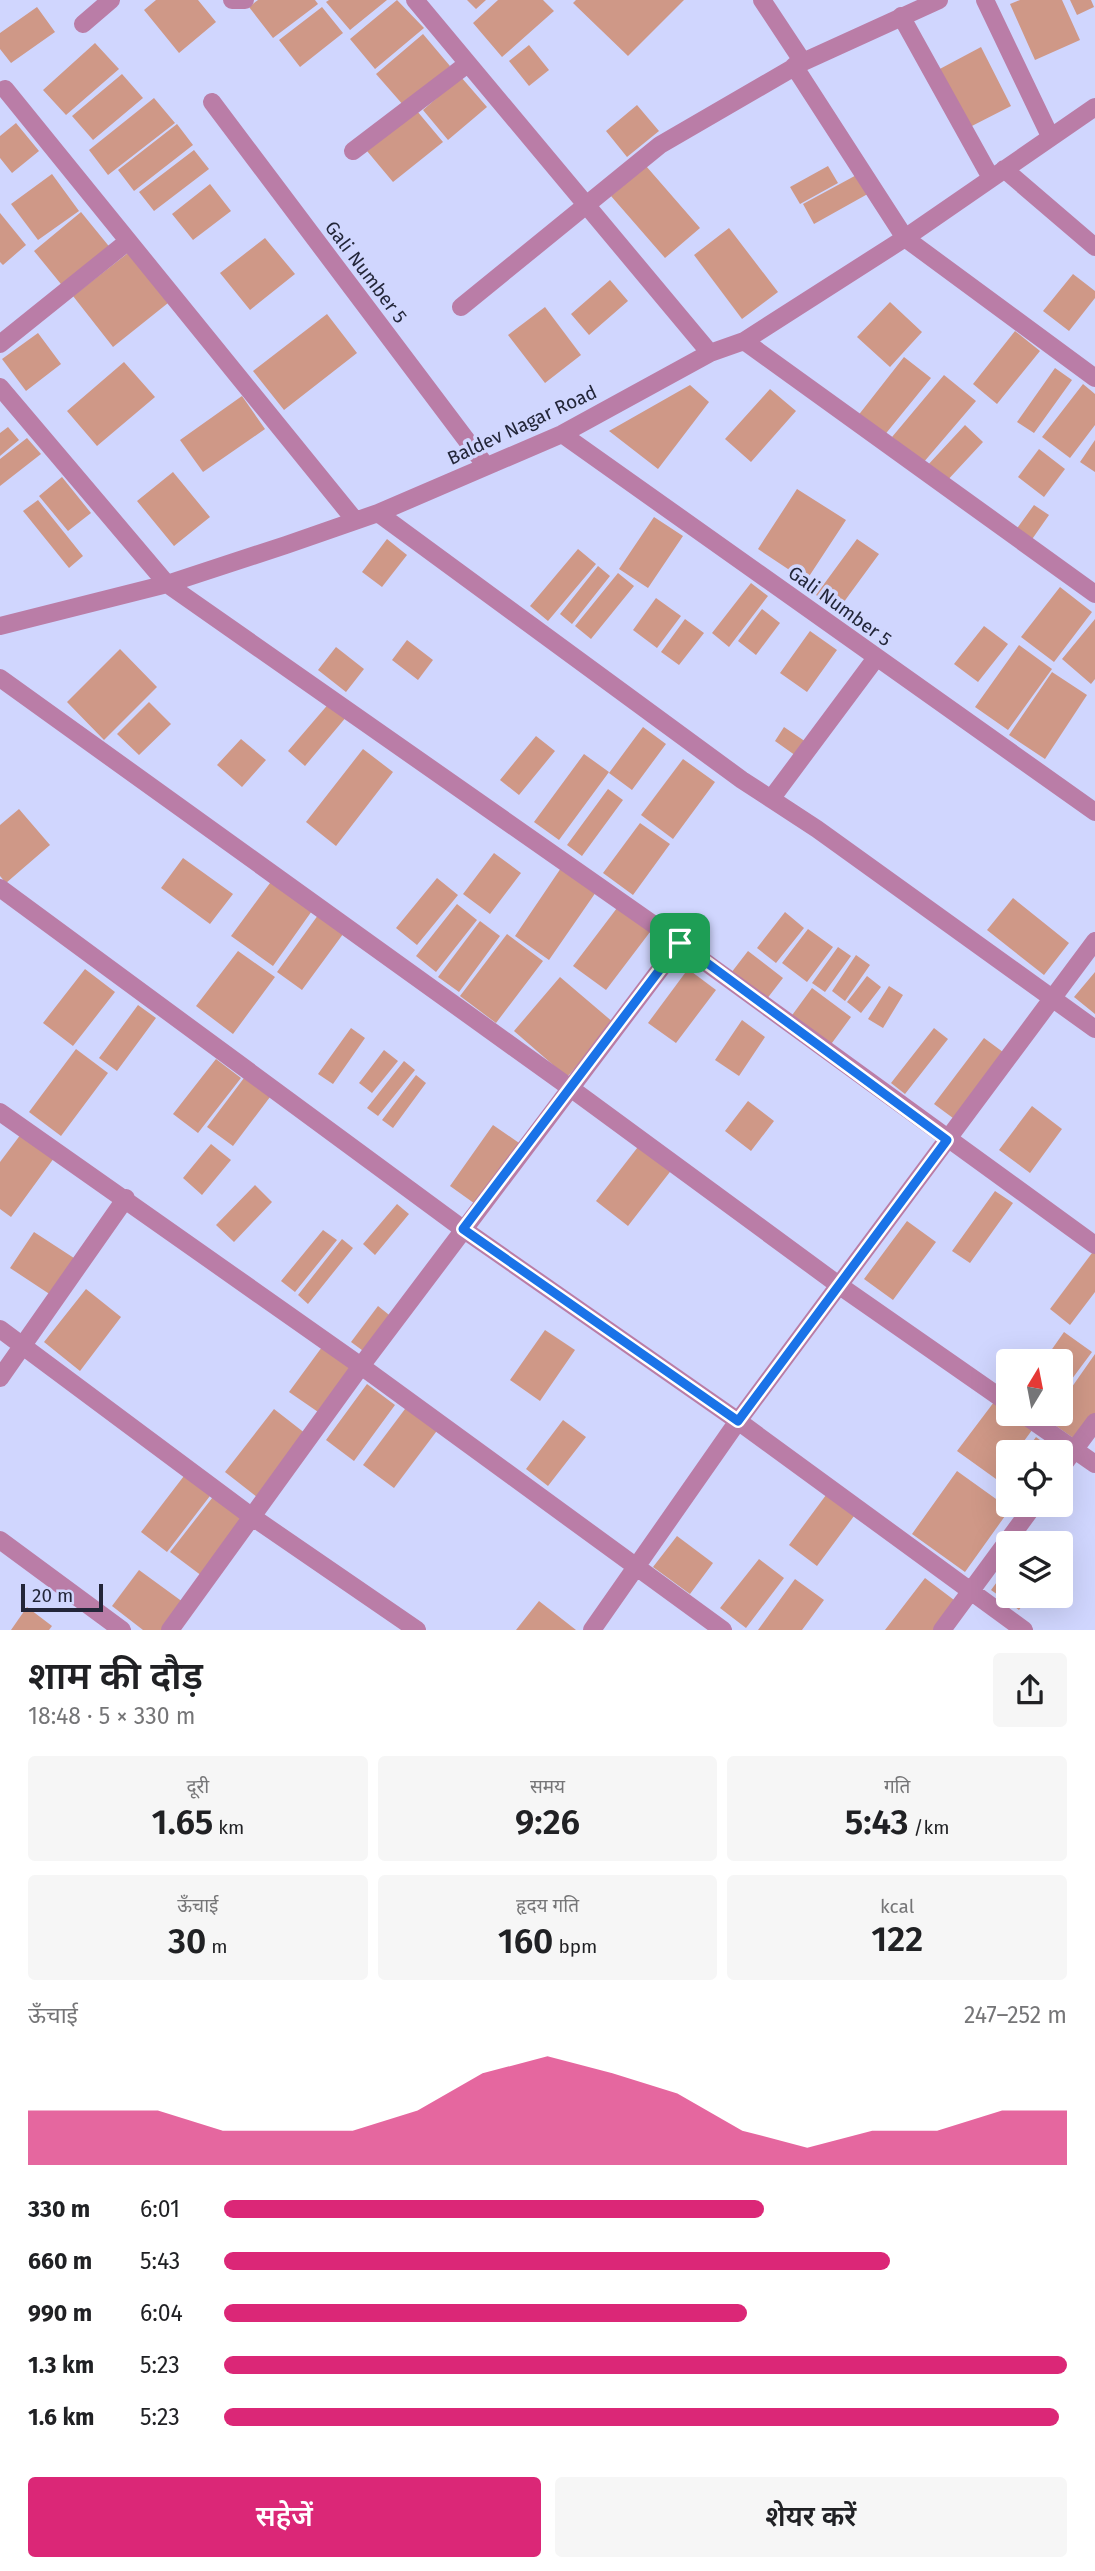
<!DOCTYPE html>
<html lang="hi">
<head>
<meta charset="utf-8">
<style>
  body { margin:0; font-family:"Fira Sans","Noto Sans Devanagari",sans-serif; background:#f6f6f6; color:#202124; height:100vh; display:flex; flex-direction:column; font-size:26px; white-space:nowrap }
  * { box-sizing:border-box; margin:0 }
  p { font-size:23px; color:#757577 }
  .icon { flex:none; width:38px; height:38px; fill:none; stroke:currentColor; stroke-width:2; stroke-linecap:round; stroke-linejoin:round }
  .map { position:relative; height:1630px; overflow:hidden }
  .panel { display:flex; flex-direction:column; background:#fff; flex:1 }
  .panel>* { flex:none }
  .needle { width:46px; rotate:10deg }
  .buttons { position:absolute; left:996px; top:1349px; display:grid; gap:14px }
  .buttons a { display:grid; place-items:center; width:77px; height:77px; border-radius:7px; background:#fff; box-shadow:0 7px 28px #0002; font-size:35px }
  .scale { position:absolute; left:21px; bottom:18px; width:82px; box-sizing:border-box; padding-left:7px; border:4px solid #232639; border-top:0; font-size:19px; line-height:24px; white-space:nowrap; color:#232639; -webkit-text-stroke:5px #d0d6fe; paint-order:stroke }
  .pin { position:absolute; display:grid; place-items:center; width:60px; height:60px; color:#fff; margin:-30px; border-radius:14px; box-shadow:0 4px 10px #0006 }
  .round { display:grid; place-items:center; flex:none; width:74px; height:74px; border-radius:7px; background:#f6f6f6 }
  .head { display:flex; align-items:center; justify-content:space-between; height:119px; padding:0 28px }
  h1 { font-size:38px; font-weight:600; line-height:52px }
  .stats { display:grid; grid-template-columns:repeat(3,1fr); gap:10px; height:119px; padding:7px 28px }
  .stats div { display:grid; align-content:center; border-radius:7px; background:#f6f6f6; text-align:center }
  .stats b { font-size:35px; font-weight:600 }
  .stats small { font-size:19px; font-weight:400 }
  .stats p { font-size:19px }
  .chart { height:196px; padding:14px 28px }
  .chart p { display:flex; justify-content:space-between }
  .chart svg { width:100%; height:126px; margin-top:7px; fill:#db2777; opacity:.7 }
  .primary-button { display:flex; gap:14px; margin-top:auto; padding:14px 28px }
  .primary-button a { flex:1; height:80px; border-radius:7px; background:#db2777; color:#fff; font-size:28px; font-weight:600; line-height:80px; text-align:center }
  .primary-button a+a { background:#f6f6f6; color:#202124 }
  ul { padding:0 28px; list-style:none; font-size:23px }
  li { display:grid; grid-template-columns:112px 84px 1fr; align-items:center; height:52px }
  li i { height:18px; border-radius:9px; background:#db2777 }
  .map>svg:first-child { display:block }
</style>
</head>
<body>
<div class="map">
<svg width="1095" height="1630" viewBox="0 0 1095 1630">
  <rect width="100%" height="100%" fill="#d0d6fe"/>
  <!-- building -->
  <path fill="#cf9887" d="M156,0H198L216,22L179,53L144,10Z
    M258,0H315L318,4L273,38L249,7Z
    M329,0H387L350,30L326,2Z
    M397,0L424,28L375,69L350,39Z
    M467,0H486L476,9Z
    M498,0H543L554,11L502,57L473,23Z
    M576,0H684L628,56L573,3Z
    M1020,0H1062L1080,40L1035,60L1010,4Z
    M1070,0H1091L1094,7L1077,15Z
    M37,7L55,32L11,63L0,49V33Z
    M322,7L343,33L300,67L279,40Z
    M423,34L450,66L404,106L376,74Z
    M95,43L119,69L66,115L43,90Z
    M529,45L549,70L529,86L509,61Z
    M981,47L1011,106L966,129L936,71Z
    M122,74L143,98L93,140L72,116Z
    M461,77L487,107L448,140L423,110Z
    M154,98L175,123L108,175L89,150Z
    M637,105L659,131L627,157L606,131Z
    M417,111L443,142L393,182L367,151Z
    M16,123L39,151L12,173L0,158V136Z
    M177,124L193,145L134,191L118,170Z
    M194,150L209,169L154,211L139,192Z
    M646,166L700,228L665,258L611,196Z
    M828,166L838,183L800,204L790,187Z
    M862,172L873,191L814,224L803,204Z
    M52,174L79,211L38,240L11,204Z
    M210,184L231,211L193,240L172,214Z
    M81,212L112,250L65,289L34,251Z
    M0,213L26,245L3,265L0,262Z
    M729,228L778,292L742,319L694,255Z
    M265,238L295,274L250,310L220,273Z
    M128,253L168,303L113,347L73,296Z
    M1073,274L1095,291V298L1069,331L1043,311Z
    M610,280L628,301L589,335L571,314Z
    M890,302L922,332L890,367L857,337Z
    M545,307L581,355L545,383L508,335Z
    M327,314L357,353L284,410L253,371Z
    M1015,331L1040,351L997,404L973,384Z
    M38,333L61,364L26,391L2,359Z
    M904,357L931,378L883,437L857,417Z
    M124,362L155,397L97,446L67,411Z
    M1055,368L1072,380L1034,433L1017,422Z
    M944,375L976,401L923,463L892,437Z
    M1083,384L1095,394V425L1070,458L1042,437Z
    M690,385L709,402L658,469L609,431Z
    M770,389L796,411L751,462L725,439Z
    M242,396L265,429L203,472L180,440Z
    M965,425L983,442L944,484L926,467Z
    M8,427L19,440L0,456V433Z
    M27,438L41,454L0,486V459Z
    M1095,440V472L1080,462Z
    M1039,449L1065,469L1044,497L1018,477Z
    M173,472L210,517L174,546L137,501Z
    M62,477L91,513L68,531L39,496Z
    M797,489L846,520L806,581L758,549Z
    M38,500L83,556L69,568L23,511Z
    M1034,505L1049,515L1028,545L1013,534Z
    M654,517L683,536L648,588L619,569Z
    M387,539L407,555L382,587L362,572Z
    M857,539L879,554L838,610L816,595Z
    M578,549L596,564L548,621L530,606Z
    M598,566L610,576L572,624L560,614Z
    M618,573L634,586L591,639L575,626Z
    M751,583L768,596L729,647L712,633Z
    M1060,587L1092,612L1054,662L1021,637Z
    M656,598L681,616L657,648L633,630Z
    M762,609L780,623L756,655L738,641Z
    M685,619L704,633L679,665L661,652Z
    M1095,619V679L1091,684L1062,659Z
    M984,626L1008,644L978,682L954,664Z
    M810,631L837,650L807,692L780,673Z
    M407,640L433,660L418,680L392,660Z
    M1019,645L1052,669L1008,730L975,707Z
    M336,647L364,669L346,692L318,670Z
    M120,649L157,687L104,740L67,702Z
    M1052,672L1087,695L1045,759L1009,735Z
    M331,701L347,716L305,766L288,751Z
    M149,702L171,724L139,755L117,734Z
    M643,727L666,744L632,790L609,773Z
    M784,727L809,744L799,758L775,741Z
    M536,736L555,751L519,795L500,780Z
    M241,739L266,760L242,787L217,765Z
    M363,749L393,772L336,846L306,822Z
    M584,754L609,772L559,840L534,822Z
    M683,759L715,782L673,839L641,815Z
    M608,789L623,800L582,856L567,845Z
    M19,809L50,845L6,883L0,876V825Z
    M640,823L670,844L633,895L603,873Z
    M494,853L521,873L490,914L463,894Z
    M183,858L233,894L210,924L161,888Z
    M561,868L596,892L549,960L515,936Z
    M437,878L458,895L417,945L396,928Z
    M273,879L314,908L273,966L231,936Z
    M1013,898L1069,943L1044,975L987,930Z
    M457,904L477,920L436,972L416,956Z
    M617,908L650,932L606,990L573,966Z
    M321,911L346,930L302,990L277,972Z
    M785,912L804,928L776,963L757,948Z
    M480,921L500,936L459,992L438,977Z
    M808,929L833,947L807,982L782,963Z
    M507,934L543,961L496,1023L460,996Z
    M838,947L851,956L825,992L812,983Z
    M238,951L275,977L233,1034L196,1006Z
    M748,951L783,978L766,1000L731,973Z
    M856,955L870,965L845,1001L832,991Z
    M85,969L115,992L73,1046L43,1023Z
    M688,969L716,990L676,1043L648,1023Z
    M1095,972V1014L1074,997Z
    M867,976L881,987L861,1013L847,1002Z
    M560,977L614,1023L567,1077L514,1031Z
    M889,986L903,995L883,1028L868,1019Z
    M812,988L851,1017L829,1047L790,1018Z
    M138,1005L156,1018L117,1071L99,1058Z
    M742,1020L765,1037L739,1076L715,1060Z
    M351,1028L365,1038L333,1084L318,1074Z
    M934,1028L948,1039L905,1094L891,1083Z
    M984,1038L1007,1055L957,1121L934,1104Z
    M76,1049L108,1073L61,1136L29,1112Z
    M384,1050L398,1061L372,1093L359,1083Z
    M216,1059L241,1078L198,1133L173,1114Z
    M404,1061L415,1070L378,1116L367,1108Z
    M416,1075L426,1083L393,1128L382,1120Z
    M244,1078L270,1097L233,1146L207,1127Z
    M748,1101L774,1121L751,1151L725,1131Z
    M1032,1106L1062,1129L1030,1173L999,1150Z
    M493,1125L522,1145L478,1206L450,1186Z
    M21,1134L54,1158L11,1217L0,1209V1162Z
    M641,1143L673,1168L628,1226L596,1201Z
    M211,1144L231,1160L202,1195L183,1178Z
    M255,1185L272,1202L234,1242L216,1225Z
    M995,1191L1013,1203L970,1263L952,1251Z
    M397,1204L409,1214L375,1255L363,1244Z
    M907,1221L936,1242L893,1300L864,1279Z
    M323,1230L337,1240L295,1292L281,1281Z
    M34,1232L77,1260L54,1297L10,1268Z
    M342,1239L353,1248L308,1304L298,1295Z
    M1095,1249V1292L1070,1325L1050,1309Z
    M86,1289L121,1317L80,1371L44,1342Z
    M378,1306L393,1318L366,1353L351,1342Z
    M545,1330L575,1350L540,1401L510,1380Z
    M1064,1332L1092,1352L1060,1395V1362H1043Z
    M322,1347L353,1369L321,1414L289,1392Z
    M1095,1354V1418L1079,1442L1049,1421L1053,1414H1060V1404Z
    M367,1384L395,1405L354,1461L326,1440Z
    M997,1398L1008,1406V1414H1019L1035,1426L1016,1452H1008V1463L996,1479L957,1451Z
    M408,1405L439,1428L394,1488L363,1465Z
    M274,1409L306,1434L257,1497L225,1472Z
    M563,1420L586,1437L548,1486L526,1469Z
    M1036,1437L1056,1452H1025Z
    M957,1471L1010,1509L965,1572L912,1534Z
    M187,1472L213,1492L167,1552L141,1532Z
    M1008,1474V1495L998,1487Z
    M829,1491L857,1512L817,1566L789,1545Z
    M216,1493L248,1518L202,1576L170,1552Z
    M677,1536L713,1563L690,1594L653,1567Z
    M759,1559L784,1578L746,1628L720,1608Z
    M1008,1567V1596H1029L1019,1610L991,1590Z
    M139,1570L187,1605L168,1630H143L112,1606Z
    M925,1578L958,1603L937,1630H885Z
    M795,1579L824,1600L802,1630H758Z
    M539,1601L576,1630H516Z
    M27,1607L52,1626L49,1630H11Z"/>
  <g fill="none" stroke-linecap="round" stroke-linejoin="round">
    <!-- street -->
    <path stroke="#ba7da7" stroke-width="18" d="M232,0H245
      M415,0L710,353
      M762,0L803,62
      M985,0L1050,136
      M901,16L991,178
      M83,24L111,0
      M794,66L905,238L1095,378
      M5,89L354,519
      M212,102L486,466
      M353,151L466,65
      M1004,169L1095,247
      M461,307L660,145L803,62L939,0
      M744,341L1095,594
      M0,344L127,242
      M0,387L167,584L650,922L1095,1245
      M562,434L1095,812
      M378,513L742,780L817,829L1095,1029
      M0,626L167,584L286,545L378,513L562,434L710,353L744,341L905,238L1095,107
      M0,678L569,1087L840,1286L1008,1403
      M771,799L876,658
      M0,888L463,1229L738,1421L1024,1630
      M0,1112L361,1366L723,1630
      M0,1329L251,1516L417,1630
      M0,1378L126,1198
      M1023,1414L1095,1464
      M1060,1469L1095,1422
      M0,1540L122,1630
      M170,1630L361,1366L680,943
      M592,1630L738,1421L1095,941
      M942,1630L1034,1505"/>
  </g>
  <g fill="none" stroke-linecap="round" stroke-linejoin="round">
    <!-- route casing -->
    <g stroke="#fff" stroke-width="14">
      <path id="route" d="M680,943L947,1140L738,1421L463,1229Z"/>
    </g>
    <!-- route -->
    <use href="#route" stroke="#1a73e8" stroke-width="9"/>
  </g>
  <g text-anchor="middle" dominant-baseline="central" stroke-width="7" stroke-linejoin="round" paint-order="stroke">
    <!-- street labels -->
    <g font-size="19" fill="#232639" stroke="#d0d6fe">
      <text transform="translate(366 272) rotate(53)">Gali Number 5</text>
      <text transform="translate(522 425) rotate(-25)">Baldev Nagar Road</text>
      <text transform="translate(840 606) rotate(36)">Gali Number 5</text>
    </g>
  </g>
</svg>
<div class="buttons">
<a><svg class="needle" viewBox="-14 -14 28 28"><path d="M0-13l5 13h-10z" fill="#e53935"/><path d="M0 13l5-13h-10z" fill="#757577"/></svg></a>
<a><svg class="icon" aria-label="locate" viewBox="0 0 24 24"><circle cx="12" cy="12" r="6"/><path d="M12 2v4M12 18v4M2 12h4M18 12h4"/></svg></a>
<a><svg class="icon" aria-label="layers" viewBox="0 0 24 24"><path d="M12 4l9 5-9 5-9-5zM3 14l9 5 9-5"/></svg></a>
</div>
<div class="scale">20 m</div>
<div class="pin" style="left:680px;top:943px;background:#1e9e55"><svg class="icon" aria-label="arrive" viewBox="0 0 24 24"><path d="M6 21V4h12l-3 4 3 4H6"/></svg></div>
</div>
<section class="panel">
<div class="head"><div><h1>शाम की दौड़</h1><p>18:48 · 5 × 330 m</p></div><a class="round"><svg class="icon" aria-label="share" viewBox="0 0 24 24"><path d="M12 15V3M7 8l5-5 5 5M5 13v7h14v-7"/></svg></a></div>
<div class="stats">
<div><p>दूरी</p><b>1.65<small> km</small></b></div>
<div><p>समय</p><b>9:26</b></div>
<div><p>गति</p><b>5:43<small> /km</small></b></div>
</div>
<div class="stats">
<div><p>ऊँचाई</p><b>30<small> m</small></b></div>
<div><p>हृदय गति</p><b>160<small> bpm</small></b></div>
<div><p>kcal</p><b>122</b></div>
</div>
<div class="chart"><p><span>ऊँचाई</span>247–252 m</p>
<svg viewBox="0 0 160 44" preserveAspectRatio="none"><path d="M0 44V25L10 25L20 25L30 32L40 32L50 32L60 25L70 12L80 6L90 12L100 19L110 32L120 38L130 32L140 32L150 25L160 25V44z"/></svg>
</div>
<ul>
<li><b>330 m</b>6:01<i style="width:64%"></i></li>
<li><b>660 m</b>5:43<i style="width:79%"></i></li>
<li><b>990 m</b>6:04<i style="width:62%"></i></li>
<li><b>1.3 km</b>5:23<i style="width:100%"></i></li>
<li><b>1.6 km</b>5:23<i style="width:99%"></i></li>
</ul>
<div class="primary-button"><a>सहेजें</a><a>शेयर करें</a></div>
</section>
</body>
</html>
